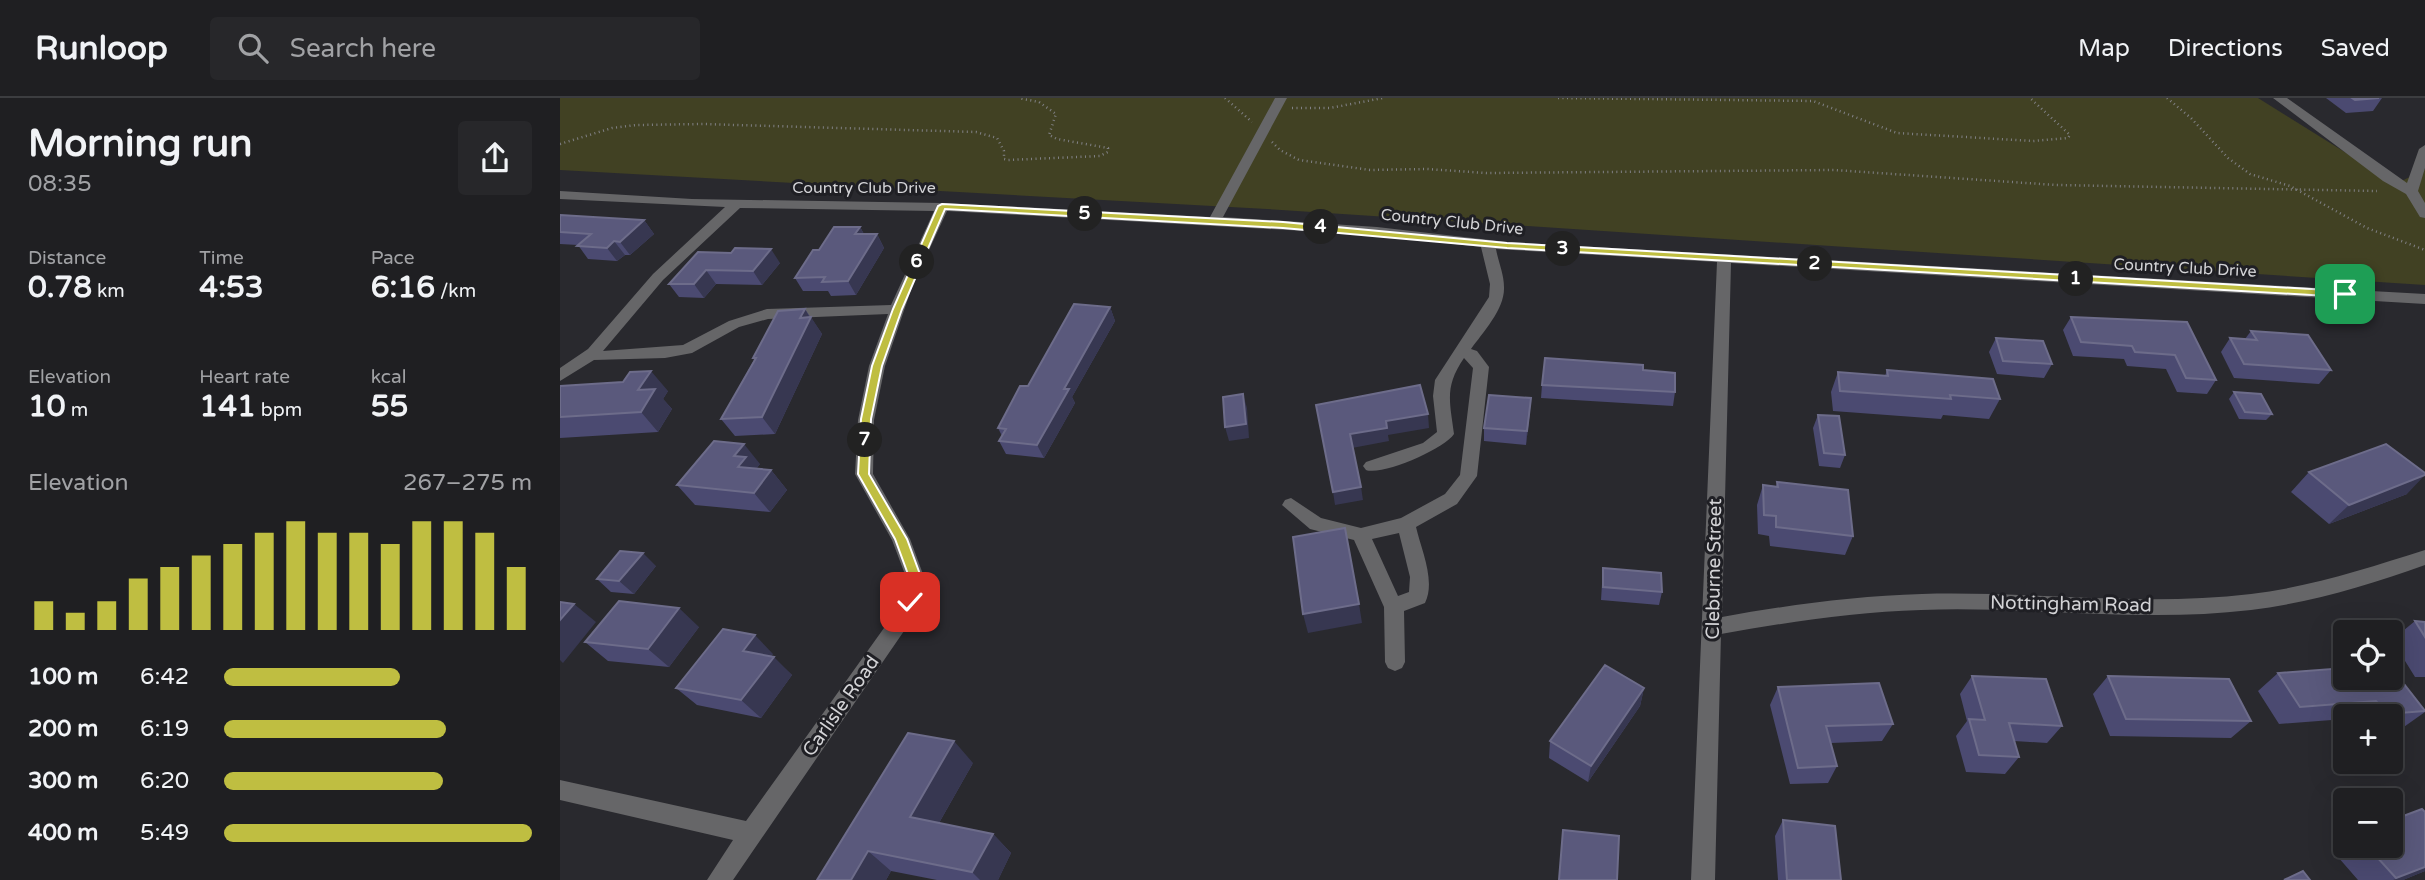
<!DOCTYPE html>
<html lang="en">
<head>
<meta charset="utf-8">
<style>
  body { margin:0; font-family:"Varela Round",sans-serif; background:#27272a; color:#f1f3f6; height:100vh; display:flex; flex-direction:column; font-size:26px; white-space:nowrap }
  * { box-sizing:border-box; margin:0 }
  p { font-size:23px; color:#a1a2a5 }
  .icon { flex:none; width:38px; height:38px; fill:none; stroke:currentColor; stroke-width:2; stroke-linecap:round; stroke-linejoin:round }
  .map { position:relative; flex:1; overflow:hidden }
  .sheet { display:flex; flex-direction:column; background:#1f1f22; width:560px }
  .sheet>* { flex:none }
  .controls { position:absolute; left:1773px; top:522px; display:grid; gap:14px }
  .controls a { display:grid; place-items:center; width:70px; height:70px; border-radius:7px; background:#1f1f22; box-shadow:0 7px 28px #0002,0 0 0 2px #3c3d40; font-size:35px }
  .pin { position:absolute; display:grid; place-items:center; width:60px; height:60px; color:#fff; margin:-30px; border-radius:14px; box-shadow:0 4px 10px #0006 }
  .km { position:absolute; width:35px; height:35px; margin:-18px; border-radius:50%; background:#222; color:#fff; font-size:19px; line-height:35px; text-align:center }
  .round { display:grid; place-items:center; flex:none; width:74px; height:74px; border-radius:7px; background:#27272a }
  .headline { display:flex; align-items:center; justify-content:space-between; height:119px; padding:0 28px }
  h1 { font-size:38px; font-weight:700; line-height:52px }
  .figures { display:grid; grid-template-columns:repeat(3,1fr); gap:10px; height:119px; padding:7px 28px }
  .figures div { display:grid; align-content:center }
  .figures b { font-size:30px; font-weight:700 }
  .figures small { font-size:19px; font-weight:400 }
  .figures p { font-size:19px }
  .chart { height:196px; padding:14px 28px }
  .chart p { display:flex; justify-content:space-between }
  .chart svg { width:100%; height:126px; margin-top:7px; stroke:#bfbe41; stroke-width:6 }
  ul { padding:0 28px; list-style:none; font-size:23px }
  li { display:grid; grid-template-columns:112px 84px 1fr; align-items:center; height:52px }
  li i { height:18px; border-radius:9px; background:#bfbe41 }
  header { display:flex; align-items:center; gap:42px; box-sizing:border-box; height:98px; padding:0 35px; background:#1f1f22; border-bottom:2px solid #3c3d40 }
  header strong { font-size:33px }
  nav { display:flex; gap:38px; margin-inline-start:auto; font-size:24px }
  .search { width:490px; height:63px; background:#27272a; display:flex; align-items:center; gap:18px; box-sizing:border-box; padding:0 24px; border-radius:7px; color:#a1a2a5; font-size:26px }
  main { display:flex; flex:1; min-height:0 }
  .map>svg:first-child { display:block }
</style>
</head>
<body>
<header>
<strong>Runloop</strong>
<div class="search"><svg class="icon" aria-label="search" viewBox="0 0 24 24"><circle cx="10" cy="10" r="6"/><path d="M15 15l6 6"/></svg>Search here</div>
<nav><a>Map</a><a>Directions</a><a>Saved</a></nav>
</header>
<main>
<section class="sheet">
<div class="headline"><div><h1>Morning run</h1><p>08:35</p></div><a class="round"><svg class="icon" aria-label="share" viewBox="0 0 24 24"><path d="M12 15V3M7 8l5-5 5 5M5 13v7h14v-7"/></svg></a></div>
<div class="figures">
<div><p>Distance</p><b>0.78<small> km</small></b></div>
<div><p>Time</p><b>4:53</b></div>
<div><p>Pace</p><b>6:16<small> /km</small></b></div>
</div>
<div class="figures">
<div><p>Elevation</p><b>10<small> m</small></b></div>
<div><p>Heart rate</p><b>141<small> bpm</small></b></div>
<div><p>kcal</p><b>55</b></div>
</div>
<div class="chart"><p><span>Elevation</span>267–275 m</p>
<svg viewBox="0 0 160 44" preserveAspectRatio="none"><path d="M5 44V34M15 44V38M25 44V34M35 44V26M45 44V22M55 44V18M65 44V14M75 44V10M85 44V6M95 44V10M105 44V10M115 44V14M125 44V6M135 44V6M145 44V10M155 44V22"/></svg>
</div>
<ul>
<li><b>100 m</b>6:42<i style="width:57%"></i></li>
<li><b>200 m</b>6:19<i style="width:72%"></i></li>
<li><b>300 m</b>6:20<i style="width:71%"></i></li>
<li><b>400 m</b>5:49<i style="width:100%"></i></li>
</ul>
</section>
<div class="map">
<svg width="1865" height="782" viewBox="0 0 1865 782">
  <rect width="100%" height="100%" fill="#29292e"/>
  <!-- green -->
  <path fill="#414123" d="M0,0H1698L1836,86L1865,71V187L707,111L0,72Z"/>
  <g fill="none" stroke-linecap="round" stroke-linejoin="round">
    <!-- path -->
    <path stroke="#818185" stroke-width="2.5" stroke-dasharray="1 3.5" stroke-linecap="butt" d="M665,0L692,24
      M998,0L1253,3L1337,35L1473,43L1508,40L1510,37L1470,0
      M1607,0L1631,20L1668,60L1690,76L1730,88L1807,130L1865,152
      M732,10H770L823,0
      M712,44L720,52L739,62L810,72L867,71L926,75L1274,72L1496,87L1817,93
      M0,46L52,30L76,27L143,26L416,34L437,40L444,53V61L448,62L540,58L548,54V50L497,41L489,37L496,16L479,4L458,0"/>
    <!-- minor -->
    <path fill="#666668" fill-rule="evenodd" d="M715,0H727L663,119L817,129L947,144L1865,196V206L1171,165L1162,519C1228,507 1294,498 1362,496C1471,493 1582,509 1691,496C1750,489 1808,470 1865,452V467C1809,487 1750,505 1691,512C1582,525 1470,508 1361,512C1294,514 1228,524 1161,536L1155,782H1131L1157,164L936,151C938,163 944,176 944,189C945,211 923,234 911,251L917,253L929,269L917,378L897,406L856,429C861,451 876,483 865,505L844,513L845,564L842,570L835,573L828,570L825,564L824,509L794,442L750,431L722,407L725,402L731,400L761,420L801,430L841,420L885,396L900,377L913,270L904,260C884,289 890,304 894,336C884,351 823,378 806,372L803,368L806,364L863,345L877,334L873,298L875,282L929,199L930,186L921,149L817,137L387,113L352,189L325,268L314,322L313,376L350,441L364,479L355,517L173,782H147L173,742L0,702V682L186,723L339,509L346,479L332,442L295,376L298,322L309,268L328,216L208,221L179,229L132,255L105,260L34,262L0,283V270L28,251L93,176L165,109L0,101V93L132,101L382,105L650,119ZM180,110L374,113L331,207L207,211L169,223L123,247L43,253L103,182ZM839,435L850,479L849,494L838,498L812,441Z
      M1713,0H1727L1847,85L1859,51L1865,47V70L1858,93L1865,105V120L1860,119L1846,96L1823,83Z"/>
  </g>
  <!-- wall -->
  <path fill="#4b4a71" d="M1766,0H1822L1813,13L1786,15Z
    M0,117L84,122L94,136L70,157H65L57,163L28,161L18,147L0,146Z
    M300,129L304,136H317L324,150L296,197L271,198L268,193H243L235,180L259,152Z
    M138,154L220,165L202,187L156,186L144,200L119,199L109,186Z
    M550,209L555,223L512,299L515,305L484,360L446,356L439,343L442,338L438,330L468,288Z
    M245,211L262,236L215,336L175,338L161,321L194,262L193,260Z
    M1511,219L1627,224L1656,282L1647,296L1617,294L1606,271L1567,268L1564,261L1513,258L1503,232Z
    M1691,233L1771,272L1759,286L1674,280L1661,254L1670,240L1685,241Z
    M1436,240L1492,266L1484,280L1437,276L1429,254Z
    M1327,272L1440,301L1429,321L1383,317L1381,321L1273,313L1271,294L1278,274L1325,278Z
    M982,287L1115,294L1113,308L981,300Z
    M0,288L108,293L103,301L112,311L98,334L0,340Z
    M1674,294L1712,316L1706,322L1679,321L1669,301Z
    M970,313L966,347L924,343V330Z
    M1258,317L1285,357L1280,370L1259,368L1253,330Z
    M200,366L196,371L211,372L227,392L210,414L135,407L117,387Z
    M1749,374L1847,396L1769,426L1731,394Z
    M1217,384L1293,438L1285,457L1210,448L1209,438L1198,436L1197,407L1203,387L1216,388Z
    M96,468L74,496L51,494L37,481Z
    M1043,470L1102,494L1099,507L1041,502Z
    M1855,523L1865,524V579H1855L1832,542Z
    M139,529L109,569L48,563L25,544Z
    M213,556L211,558L232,577L201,620L137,607L116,590Z
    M1718,575L1865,614L1841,631L1830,632V618H1785V621L1719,626L1698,593Z
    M1412,578L1502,628L1487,645L1454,643L1459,659L1445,676L1406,674L1396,638L1407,623L1400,596Z
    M1548,578L1691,623L1671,640L1550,638L1533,596Z
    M1218,589L1333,626L1322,643L1271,645L1277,668L1268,685L1230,686L1210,607Z
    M1084,590L1080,608L1028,684L989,660L990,643Z
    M413,665L379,725L433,736L451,755L438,782H377L331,773L326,782H257Z
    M1865,714V773L1843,782H1798L1771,751L1785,742V747H1830Z
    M1223,722L1281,782H1218L1215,738Z"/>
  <!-- shaded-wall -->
  <path fill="#373751" d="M84,122L94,136L70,157L60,144Z
    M300,129L307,142L295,136Z
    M317,136L324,150L296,197L288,183Z
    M54,143L65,157L57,163L47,150Z
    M211,151L220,165L202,187L193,173Z
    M146,172L156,186L144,200L134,186Z
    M550,209L555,223L512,299L515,305L484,360L477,347L504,291Z
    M245,211L250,220L251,219L262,236L215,336L202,319L240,220Z
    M91,273L108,293L103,301L112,311L98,334L81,314L78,292Z
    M683,296L687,310L689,340L669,343L665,329Z
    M971,300L970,313L966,347L967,333Z
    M868,316L869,330L828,337L829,343L792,350L790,336L826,323Z
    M184,346L200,366L196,371L178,369L174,358Z
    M211,372L227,392L210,414L194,395Z
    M1865,377L1847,396L1769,426L1789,407Z
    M801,389L803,402L775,407L773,394Z
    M83,455L96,468L74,496L59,483Z
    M14,506L36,524L3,565L0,562V522Z
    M799,506L802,525L748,535L743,516Z
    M119,510L139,529L109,569L88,551Z
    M195,537L213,556L201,571L183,553Z
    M214,559L232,577L201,620L181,602Z
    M1084,590L1080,608L1028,684L1031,668Z
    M394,643L413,665L371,739L350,719Z
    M433,736L451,755L438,782H420L412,774Z
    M308,753L331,773L326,782H291Z
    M1865,769V773L1843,782H1833Z"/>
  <!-- building -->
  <path fill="#5a597c" stroke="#6d6c8a" stroke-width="2" d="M1792,0H1819L1795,2Z
    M0,117L84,122L60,144L54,143L47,150L17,148L31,136L0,134Z
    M274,129H300L295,136H317L288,183L262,184L265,179L235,180L253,152H259Z
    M175,150L211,151L193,173L146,172L134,186H109L138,154L171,155Z
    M514,206L550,209L504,291H509L477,347L439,343L446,331L438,330L460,288H468Z
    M245,211L240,220L251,219L202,319L161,321L196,260H193L218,213Z
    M1511,219L1627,224L1656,282L1626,280L1615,257L1575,254L1572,248L1521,244Z
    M1691,233L1748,237L1771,272L1684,266L1670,240L1697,242Z
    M1436,240L1483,243L1492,266L1443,263Z
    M985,260L1083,267V272L1115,275V294L982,287Z
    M1327,272L1433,281L1440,301L1390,297L1391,301L1280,293L1278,274L1328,278Z
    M91,273L78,292L95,291L81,314L0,319V288L63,284L70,274Z
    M860,287L868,316L826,323L827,330L790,336L801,389L773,394L756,307Z
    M1674,294L1701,296L1712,316L1685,314Z
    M683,296L686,326L665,329L663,299Z
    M929,297L971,300L967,333L924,330Z
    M1258,317L1279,318L1285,357L1264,355Z
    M154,343L184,346L174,358L186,359L178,369L211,372L194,395L117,387Z
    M1826,346L1865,375V377L1789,407L1749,374Z
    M1217,384L1288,392L1293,438L1216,429V418L1204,417L1203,387L1218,389Z
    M785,430L799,506L743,516L733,439Z
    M60,453L83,455L59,483L37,481Z
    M1043,470L1101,475L1102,494L1043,489Z
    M59,503L119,510L88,551L25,544Z
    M0,504L14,506L0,522Z
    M1855,523L1865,524V539Z
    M163,531L195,537L183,553L214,559L181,602L116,590Z
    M1045,567L1084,590L1031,668L990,643Z
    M1830,568L1865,613L1827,616L1816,603L1740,609L1718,575L1785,570V579H1830Z
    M1412,578L1486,581L1502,628L1449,625L1459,659L1419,657L1409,621L1425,622Z
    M1548,578L1669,581L1691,623L1566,621Z
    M1319,585L1333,626L1266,628L1277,668L1238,670L1218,589Z
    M348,635L394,643L350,719L433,736L412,774L308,753L291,782H257Z
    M1862,711L1865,714V769L1836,780L1806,747H1830V723Z
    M1223,722L1275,728L1281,782H1227Z
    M1003,732L1059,738L1057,782H999Z
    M1743,773L1750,782H1724Z"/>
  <!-- route -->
  <path fill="#bfbe41" stroke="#fff" stroke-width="2" d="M382,106L723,124L947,145L1785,193L1790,196L1785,199L947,150L723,130L385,111L342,211L322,268L311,321L309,376L347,441L361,479L356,504L350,509L343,504L349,479L335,441L298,376L301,321L312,268L333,211L378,108Z"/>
  <g text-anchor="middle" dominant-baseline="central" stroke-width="6" stroke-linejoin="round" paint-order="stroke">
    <!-- far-street labels -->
    <g font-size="16" fill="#d3d3d6" stroke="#1f1f24">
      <text x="304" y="90">Country Club Drive</text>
      <text transform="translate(892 124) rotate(6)">Country Club Drive</text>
      <text transform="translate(1625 170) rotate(3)">Country Club Drive</text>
    </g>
    <!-- street labels -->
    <g font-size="19" fill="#d3d3d6" stroke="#1f1f24">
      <text transform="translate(1154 471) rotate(-89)">Cleburne Street</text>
      <text transform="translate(1511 506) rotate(1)">Nottingham Road</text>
      <text transform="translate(281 608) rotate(-55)">Carlisle Road</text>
    </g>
  </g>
</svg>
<div class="controls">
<a><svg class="icon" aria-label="locate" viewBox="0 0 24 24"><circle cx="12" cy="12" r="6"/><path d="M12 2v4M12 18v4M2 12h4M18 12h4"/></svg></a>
<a>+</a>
<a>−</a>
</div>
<div class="pin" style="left:1785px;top:196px;background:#1e9e55"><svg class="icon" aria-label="arrive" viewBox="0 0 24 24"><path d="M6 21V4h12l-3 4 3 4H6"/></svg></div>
<div class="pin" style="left:350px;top:504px;background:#d93025"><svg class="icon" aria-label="check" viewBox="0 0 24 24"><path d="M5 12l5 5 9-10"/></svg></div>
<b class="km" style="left:1516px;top:181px">1</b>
<b class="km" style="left:1255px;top:166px">2</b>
<b class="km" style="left:1003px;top:151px">3</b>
<b class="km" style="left:761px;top:129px">4</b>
<b class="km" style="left:525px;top:116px">5</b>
<b class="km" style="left:357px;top:164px">6</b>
<b class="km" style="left:305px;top:342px">7</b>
</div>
</main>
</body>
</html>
